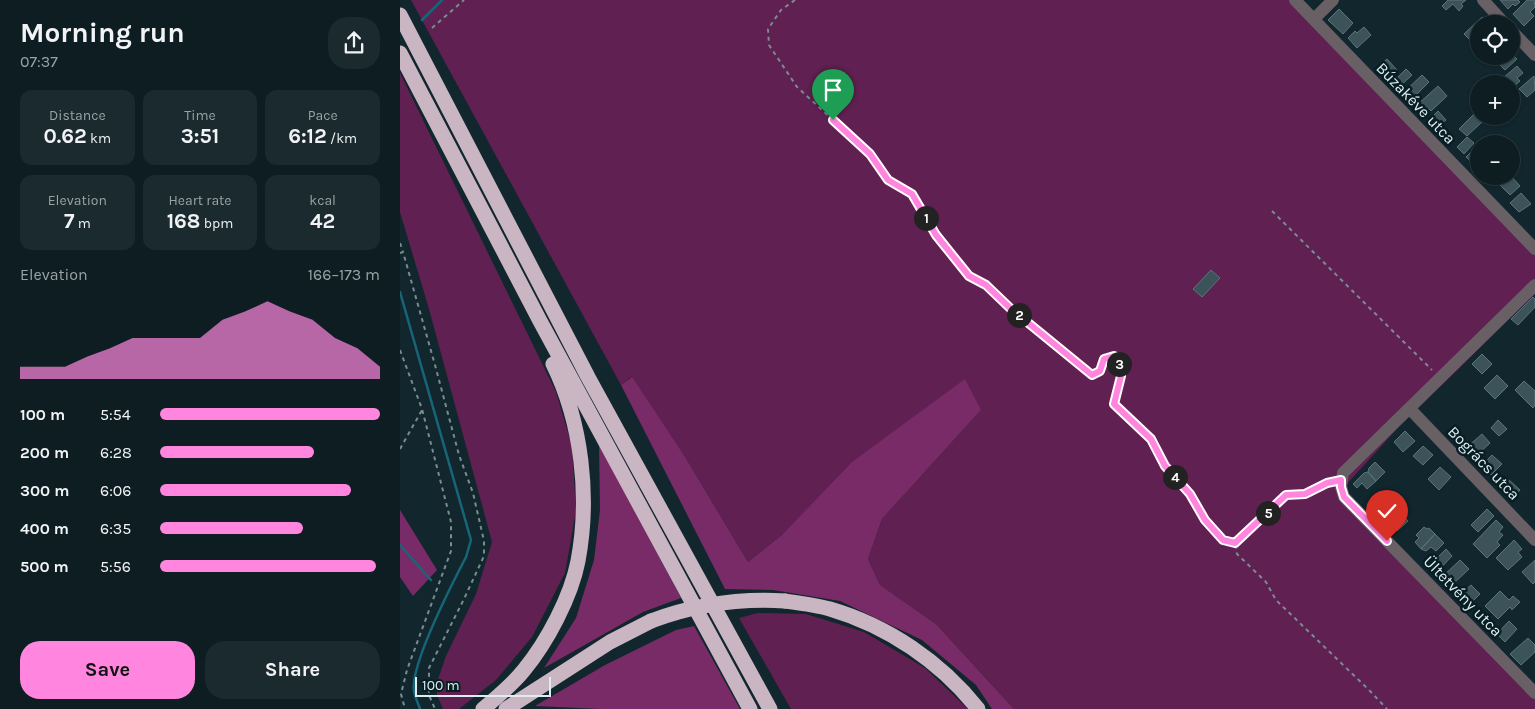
<!DOCTYPE html>
<html lang="en">
<head>
<meta charset="utf-8">
<style>
  body { margin:0; font-family:Karla,sans-serif; background:#1b2a2f; color:#f1f3f6; height:100vh; display:flex; flex-direction:column; font-size:19px; white-space:nowrap }
  * { box-sizing:border-box; margin:0 }
  p { font-size:16px; color:#9aa2a5 }
  .icon { flex:none; width:28px; height:28px; fill:none; stroke:currentColor; stroke-width:2; stroke-linecap:round; stroke-linejoin:round }
  .map { position:relative; flex:1; overflow:hidden }
  .panel { display:flex; flex-direction:column; background:#0d1d22; width:400px }
  .panel>* { flex:none }
  .buttons { position:absolute; left:1070px; top:15px; display:grid; gap:10px }
  .buttons a { display:grid; place-items:center; width:50px; height:50px; border-radius:50%; background:#0d1d22; box-shadow:0 1px 4px #0004,0 0 0 1px #2d3b40; font-size:25px }
  .scale { position:absolute; left:15px; bottom:12px; width:136px; box-sizing:border-box; padding-left:5px; border:2px solid #dfedf1; border-top:0; font-size:14px; line-height:18px; white-space:nowrap; color:#dfedf1; -webkit-text-stroke:4px #071e24; paint-order:stroke }
  .pin { position:absolute; display:grid; place-items:center; width:42px; height:42px; color:#fff; margin:-51px -21px; border-radius:50% 50% 50% 0; rotate:-45deg; box-shadow:0 0 5px #0007 }
  .pin .icon { rotate:45deg }
  .km { position:absolute; width:25px; height:25px; margin:-12px; border-radius:50%; background:#222; color:#fff; font-size:14px; line-height:25px; text-align:center }
  .round { display:grid; place-items:center; flex:none; width:52px; height:52px; border-radius:20px; background:#1b2a2f }
  .headline { display:flex; align-items:center; justify-content:space-between; height:85px; padding:0 20px }
  h1 { font-size:28px; font-weight:700; line-height:38px }
  .stats { display:grid; grid-template-columns:repeat(3,1fr); gap:8px; height:85px; padding:5px 20px }
  .stats div { display:grid; align-content:center; border-radius:12px; background:#1b2a2f; text-align:center }
  .stats b { font-size:21px; font-weight:700 }
  .stats small { font-size:14px; font-weight:400 }
  .stats p { font-size:14px }
  .chart { height:140px; padding:10px 20px }
  .chart p { display:flex; justify-content:space-between }
  .chart svg { width:100%; height:90px; margin-top:5px; fill:#ff85df; opacity:.7 }
  .cta { display:flex; gap:10px; margin-top:auto; padding:10px 20px }
  .cta a { flex:1; height:58px; border-radius:20px; background:#ff85df; color:#111; font-size:20px; font-weight:700; line-height:58px; text-align:center }
  .cta a+a { background:#1b2a2f; color:#f1f3f6 }
  ul { padding:0 20px; list-style:none; font-size:16px }
  li { display:grid; grid-template-columns:80px 60px 1fr; align-items:center; height:38px }
  li i { height:12px; border-radius:6px; background:#ff85df }
  main { display:flex; flex:1; min-height:0 }
  .map>svg:first-child { display:block }
</style>
</head>
<body>
<main>
<section class="panel">
<div class="headline"><div><h1>Morning run</h1><p>07:37</p></div><a class="round"><svg class="icon" aria-label="share" viewBox="0 0 24 24"><path d="M12 15V3M7 8l5-5 5 5M5 13v7h14v-7"/></svg></a></div>
<div class="stats">
<div><p>Distance</p><b>0.62<small> km</small></b></div>
<div><p>Time</p><b>3:51</b></div>
<div><p>Pace</p><b>6:12<small> /km</small></b></div>
</div>
<div class="stats">
<div><p>Elevation</p><b>7<small> m</small></b></div>
<div><p>Heart rate</p><b>168<small> bpm</small></b></div>
<div><p>kcal</p><b>42</b></div>
</div>
<div class="chart"><p><span>Elevation</span>166–173 m</p>
<svg viewBox="0 0 160 44" preserveAspectRatio="none"><path d="M0 44V38L10 38L20 38L30 33L40 29L50 24L60 24L70 24L80 24L90 15L100 11L110 6L120 11L130 15L140 24L150 29L160 38V44z"/></svg>
</div>
<ul>
<li><b>100 m</b>5:54<i style="width:100%"></i></li>
<li><b>200 m</b>6:28<i style="width:70%"></i></li>
<li><b>300 m</b>6:06<i style="width:87%"></i></li>
<li><b>400 m</b>6:35<i style="width:65%"></i></li>
<li><b>500 m</b>5:56<i style="width:98%"></i></li>
</ul>
<div class="cta"><a>Save</a><a>Share</a></div>
</section>
<div class="map">
<svg width="1135" height="709" viewBox="0 0 1135 709">
  <rect width="100%" height="100%" fill="#11272d"/>
  <!-- green -->
  <path fill="#602051" d="M11,0H902L1135,242V294L998,428L945,486L948,494L1135,685V709H614L536,624L480,585L468,559L482,519L581,410L383,534L348,562L284,455L231,377L221,385Z
    M0,73L156,392L172,446L176,511L165,573L132,637L96,680L59,709H43L37,695V682L46,656L76,594L92,542L29,309L0,212Z
    M358,613L406,614L464,632L525,668L568,709H391L339,618Z"/>
  <!-- forest -->
  <path fill="#782b66" d="M232,377L284,455L348,562L383,534L452,462L565,379L581,410L482,519L468,559L480,585L536,624L614,709H592L576,685L522,640L440,601L373,590L325,589L221,385Z
    M199,443L281,598L243,612L144,668L176,618L194,560L200,510Z
    M0,510L37,570L13,596L0,577Z
    M294,626L340,709H200L135,706L205,665L276,630Z"/>
  <g fill="none" stroke-linecap="round" stroke-linejoin="round">
    <!-- stream -->
    <path stroke="#166678" stroke-width="2.5" d="M22,20L42,0
      M0,292L71,540L66,557C52,584 10,664 14,691C15,697 18,703 20,709
      M0,545L31,580"/>
  </g>
  <!-- building -->
  <path fill="#3c5359" stroke="#5c747b" d="M1048,0H1066L1061,4L1063,6L1059,11L1053,4L1046,10L1042,6Z
    M1100,0H1118L1120,2L1115,6L1113,4L1108,9Z
    M1127,0H1134L1135,7L1130,12L1134,16L1124,26L1113,14Z
    M939,9L953,23L943,34L928,20Z
    M1082,17L1088,24H1079V38L1078,39L1075,36L1070,40L1064,34Z
    M964,27L971,35L957,48L948,38L955,31L957,33Z
    M1111,53L1117,59L1105,70L1096,61L1101,56H1111Z
    M987,59L997,70L991,76L989,73L985,77L976,68Z
    M1117,66L1123,73L1117,78L1120,81L1111,89V84H1096Z
    M1006,69L1012,75L998,88L993,82Z
    M1022,75L1029,82L1010,101L1003,93Z
    M1134,76L1135,90L1127,97L1119,89Z
    M1038,86L1047,96L1031,111L1029,109L1024,113L1017,105Z
    M1038,111L1046,120L1037,127L1030,119Z
    M1075,113L1083,121L1067,136L1059,129Z
    M1067,137L1074,143L1064,154L1057,147Z
    M1079,144V161L1075,165L1066,157Z
    M1108,176H1111L1120,186L1110,195L1099,184Z
    M1121,193L1131,204L1119,212L1110,203Z
    M811,270L820,278L802,297L793,289Z
    M1133,297L1135,299V307L1118,325L1111,319Z
    M1082,354L1092,364L1082,374L1072,364Z
    M1097,375L1108,386L1095,399L1084,388Z
    M1124,381L1135,391V405L1133,408L1115,390Z
    M1098,420L1107,429L1099,436L1091,428Z
    M1005,431L1015,441L1003,452L994,442Z
    M1082,434L1090,443L1075,457L1066,448Z
    M1023,446L1033,455L1023,465L1013,456Z
    M1092,455L1102,464L1091,475L1081,466Z
    M975,462L985,472L976,481L968,472L969,468Z
    M1040,467L1051,477L1039,490L1028,479Z
    M968,472L976,481L967,489L962,483L957,488L953,484L964,473Z
    M1108,479L1120,490L1112,499L1100,488Z
    M1087,509L1094,516L1078,532L1071,525Z
    M999,511L1008,521L997,531L988,522Z
    M1096,520L1103,527L1099,532L1103,535L1097,542L1100,545L1087,558L1073,544Z
    M1024,527L1027,529L1029,528L1035,534L1021,549L1015,542L1019,538L1016,535Z
    M1035,534L1044,543L1036,551L1031,547L1026,551L1021,549Z
    M1114,540L1122,549L1118,552L1122,557L1108,570L1096,558Z
    M1046,549L1052,556L1036,573L1029,566Z
    M1060,560L1069,569L1052,585L1049,582L1045,585L1040,579Z
    M1135,560V582L1133,584L1122,572Z
    M1071,585L1080,594L1070,604L1060,595Z
    M1100,591L1109,600L1113,596L1120,602L1112,610L1110,607L1098,619L1085,606Z
    M1109,621L1117,629L1105,642L1097,634Z
    M1128,638L1135,645V652L1121,665L1110,654Z"/>
  <g fill="none" stroke-linecap="round" stroke-linejoin="round">
    <!-- path -->
    <path stroke="#7a8c91" stroke-width="2" stroke-dasharray="4 4" stroke-linecap="butt" d="M395,0L381,10L368,29L369,45L397,87L470,154L488,179L512,193L537,235L569,276L585,285L610,308L692,375L700,371L704,359L714,356L718,358L721,376L715,404L751,439L765,466L790,494L805,520L823,540L835,543
      M32,28L64,0
      M872,211L1032,370
      M0,243L3,252
      M0,253L3,252L35,365L59,455L73,493L84,541V556L64,599L29,668V695L35,709
      M0,350L22,409L51,522V551L7,670L1,694L5,709
      M0,449L22,410
      M932,482L905,493L886,495L835,543L837,554L866,582L876,600L969,690L987,709"/>
    <!-- minor -->
    <path stroke="#696066" stroke-width="12" d="M895,0L1135,249
      M1083,0L1105,24
      M914,19L933,0
      M1111,30L1135,55
      M1135,285L943,473L941,487L944,497L1135,693
      M1010,409L1135,540"/>
    <!-- highway -->
    <path stroke="#cab5c3" stroke-width="15" d="M0,15L188,377L370,709
      M0,53L140,321L350,709
      M385,601C400,603 416,605 430,609C488,626 541,662 578,709
      M83,709C97,697 112,685 124,670C147,642 171,597 178,561C190,497 182,423 153,364
      M106,709L210,642L251,621"/>
    <!-- highway-bridge -->
    <path stroke="#cab5c3" stroke-width="15" d="M251,621C294,605 339,598 385,601"/>
  </g>
  <g fill="none" stroke-linecap="round" stroke-linejoin="round">
    <!-- route casing -->
    <g stroke="#fff" stroke-width="10">
      <path id="route" d="M433,120L470,154L488,180L512,194L536,235L569,276L586,285L610,308L692,375L700,371L704,359L714,356L718,358L721,376L714,404L751,439L765,466L790,494L805,520L823,540L835,543L886,495L905,494L927,483L941,480V487L944,497L987,541"/>
    </g>
    <!-- route -->
    <use href="#route" stroke="#ff85df" stroke-width="6"/>
  </g>
  <g text-anchor="middle" dominant-baseline="central" stroke-width="5" stroke-linejoin="round" paint-order="stroke">
    <!-- street labels -->
    <g font-size="16" fill="#dfedf1" stroke="#071e24">
      <text transform="translate(1016 103) rotate(46)">Búzakéve utca</text>
      <text transform="translate(1084 463) rotate(46)">Bogrács utca</text>
      <text transform="translate(1063 596) rotate(46)">Ültetvény utca</text>
    </g>
  </g>
</svg>
<div class="buttons">
<a><svg class="icon" aria-label="locate" viewBox="0 0 24 24"><circle cx="12" cy="12" r="6"/><path d="M12 2v4M12 18v4M2 12h4M18 12h4"/></svg></a>
<a>+</a>
<a>−</a>
</div>
<div class="scale">100 m</div>
<div class="pin" style="left:433px;top:120px;background:#1e9e55"><svg class="icon" aria-label="arrive" viewBox="0 0 24 24"><path d="M6 21V4h12l-3 4 3 4H6"/></svg></div>
<div class="pin" style="left:987px;top:541px;background:#d93025"><svg class="icon" aria-label="check" viewBox="0 0 24 24"><path d="M5 12l5 5 9-10"/></svg></div>
<b class="km" style="left:526px;top:218px">1</b>
<b class="km" style="left:619px;top:315px">2</b>
<b class="km" style="left:719px;top:364px">3</b>
<b class="km" style="left:775px;top:477px">4</b>
<b class="km" style="left:868px;top:513px">5</b>
</div>
</main>
</body>
</html>
